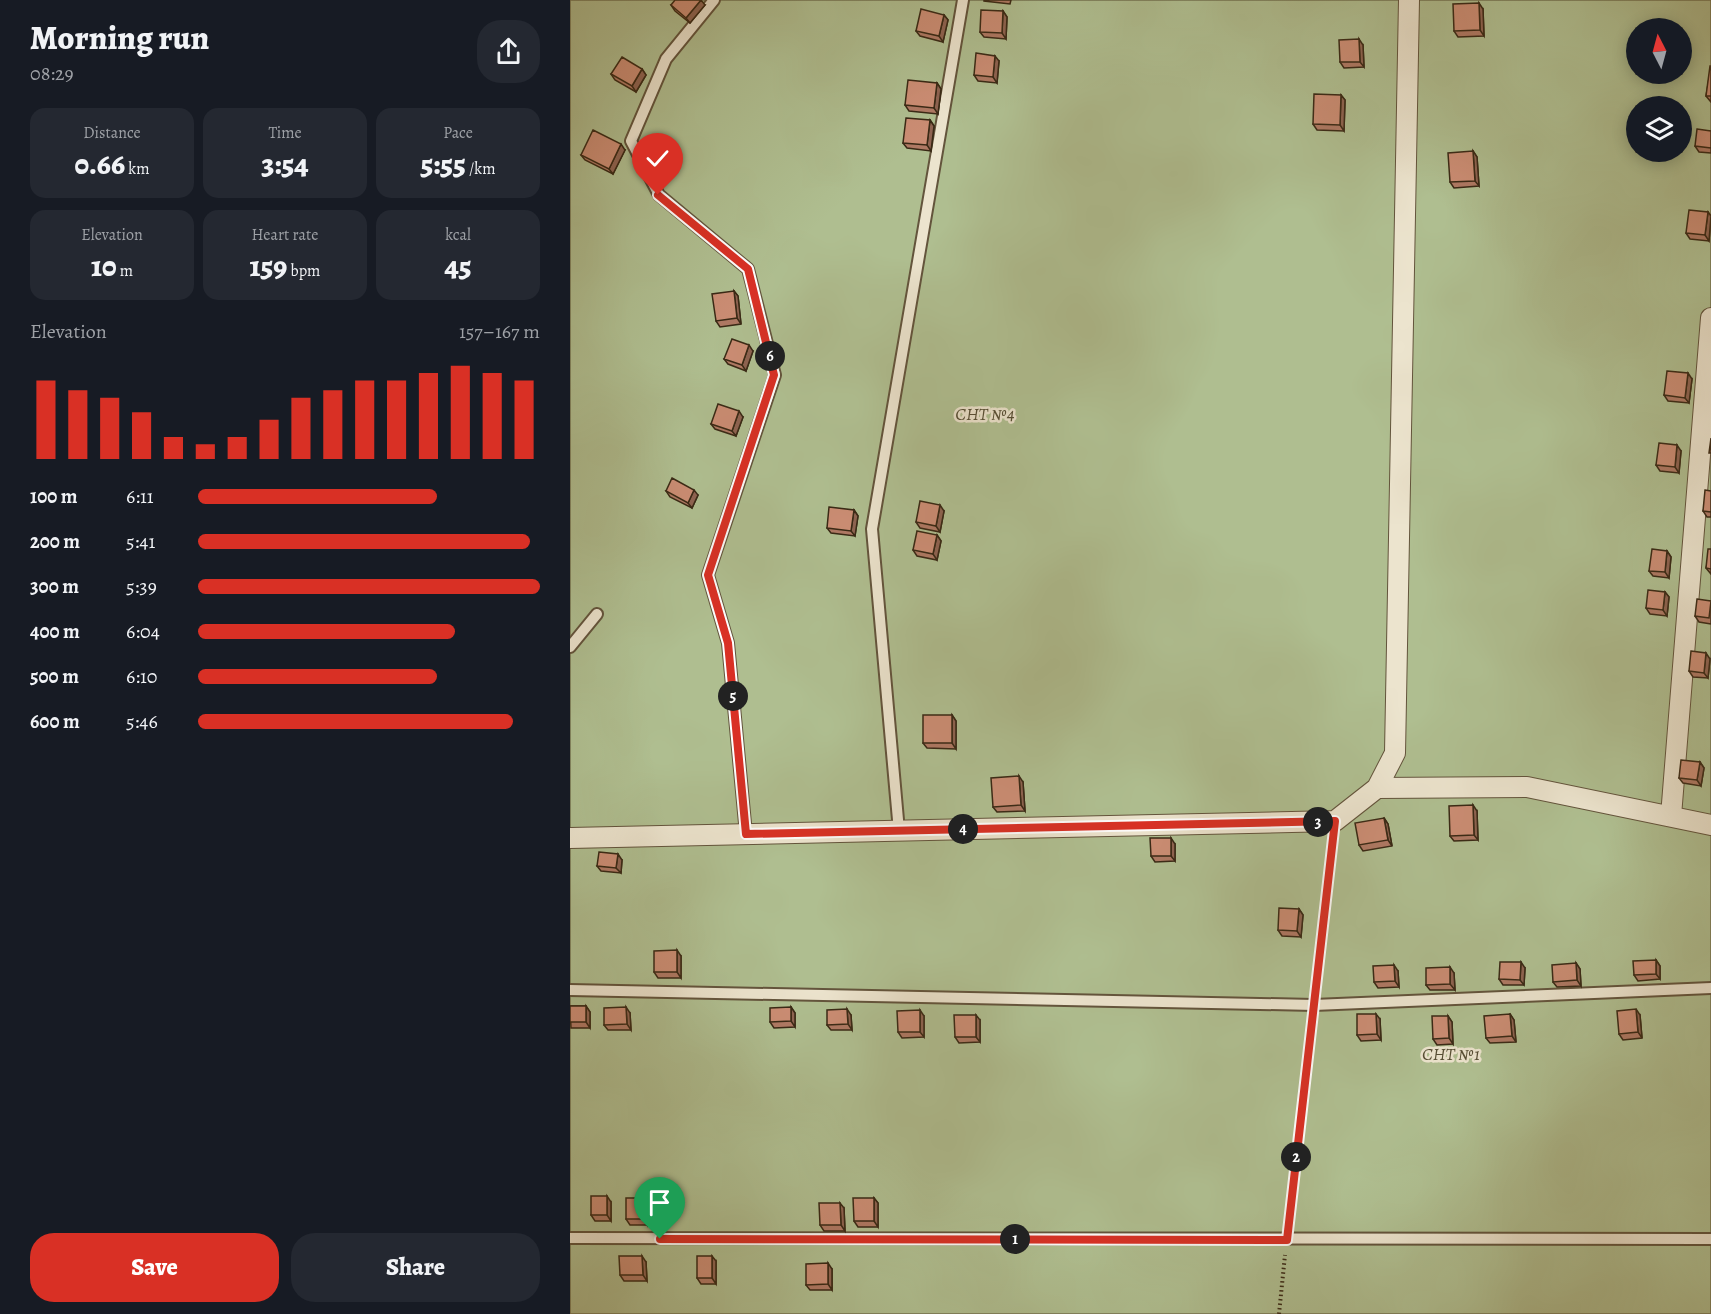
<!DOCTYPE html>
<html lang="en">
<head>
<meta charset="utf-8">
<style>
  body { margin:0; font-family:Alegreya,serif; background:#242831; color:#f1f3f6; height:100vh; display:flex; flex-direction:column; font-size:22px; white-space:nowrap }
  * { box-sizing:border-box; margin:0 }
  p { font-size:20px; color:#9ea1a6 }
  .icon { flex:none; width:33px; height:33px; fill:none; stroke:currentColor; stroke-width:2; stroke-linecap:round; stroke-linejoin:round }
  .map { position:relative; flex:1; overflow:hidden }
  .side { display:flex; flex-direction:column; background:#171b24; width:570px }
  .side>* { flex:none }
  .needle { width:39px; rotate:354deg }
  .tools { position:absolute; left:1056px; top:18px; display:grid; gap:12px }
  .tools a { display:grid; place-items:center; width:66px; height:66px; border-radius:50%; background:#171b24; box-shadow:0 3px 15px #0003; font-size:30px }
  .pin { position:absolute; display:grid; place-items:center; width:51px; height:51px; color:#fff; margin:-62px -26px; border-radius:50% 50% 50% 0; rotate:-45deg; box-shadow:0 0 6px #0007 }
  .pin .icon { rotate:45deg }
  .km { position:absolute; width:30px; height:30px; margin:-15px; border-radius:50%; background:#222; color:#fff; font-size:16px; line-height:30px; text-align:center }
  .round { display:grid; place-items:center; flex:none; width:63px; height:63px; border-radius:24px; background:#242831 }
  .overview { display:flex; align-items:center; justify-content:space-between; height:102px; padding:0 30px }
  h1 { font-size:33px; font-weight:800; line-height:45px }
  .stats { display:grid; grid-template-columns:repeat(3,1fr); gap:9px; height:102px; padding:6px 30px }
  .stats div { display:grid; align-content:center; border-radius:15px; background:#242831; text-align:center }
  .stats b { font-size:30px; font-weight:800 }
  .stats small { font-size:16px; font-weight:400 }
  .stats p { font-size:16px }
  .chart { height:168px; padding:12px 30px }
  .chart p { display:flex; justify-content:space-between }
  .chart svg { width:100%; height:108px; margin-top:6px; stroke:#d93025; stroke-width:6 }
  .cta { display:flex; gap:12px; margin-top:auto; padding:12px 30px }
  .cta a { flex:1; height:69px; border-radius:24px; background:#d93025; color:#fff; font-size:24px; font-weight:800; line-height:69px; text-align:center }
  .cta a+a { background:#242831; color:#f1f3f6 }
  ul { padding:0 30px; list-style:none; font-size:20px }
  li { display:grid; grid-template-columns:96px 72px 1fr; align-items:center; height:45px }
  li i { height:15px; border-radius:8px; background:#d93025 }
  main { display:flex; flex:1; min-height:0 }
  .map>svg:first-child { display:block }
</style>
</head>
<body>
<main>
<section class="side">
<div class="overview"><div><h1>Morning run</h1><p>08:29</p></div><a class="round"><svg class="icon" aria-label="share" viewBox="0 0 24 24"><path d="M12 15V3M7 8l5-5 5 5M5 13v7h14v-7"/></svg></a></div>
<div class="stats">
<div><p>Distance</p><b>0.66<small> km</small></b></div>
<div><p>Time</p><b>3:54</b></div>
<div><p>Pace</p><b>5:55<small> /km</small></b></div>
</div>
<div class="stats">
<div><p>Elevation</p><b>10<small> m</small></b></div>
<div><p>Heart rate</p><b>159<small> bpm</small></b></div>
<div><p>kcal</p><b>45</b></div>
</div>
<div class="chart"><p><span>Elevation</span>157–167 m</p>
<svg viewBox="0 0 160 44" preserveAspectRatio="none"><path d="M5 44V12M15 44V16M25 44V19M35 44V25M45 44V35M55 44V38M65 44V35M75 44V28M85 44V19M95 44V16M105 44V12M115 44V12M125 44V9M135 44V6M145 44V9M155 44V12"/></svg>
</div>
<ul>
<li><b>100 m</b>6:11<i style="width:70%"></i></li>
<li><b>200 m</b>5:41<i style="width:97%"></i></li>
<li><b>300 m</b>5:39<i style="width:100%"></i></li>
<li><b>400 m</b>6:04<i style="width:75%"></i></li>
<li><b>500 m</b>6:10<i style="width:70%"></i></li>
<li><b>600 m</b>5:46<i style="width:92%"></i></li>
</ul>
<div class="cta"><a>Save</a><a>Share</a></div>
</section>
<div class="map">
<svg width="1141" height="1314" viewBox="0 0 1141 1314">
  <rect width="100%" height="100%" fill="#e2d6b3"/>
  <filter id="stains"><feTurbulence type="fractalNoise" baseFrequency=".00333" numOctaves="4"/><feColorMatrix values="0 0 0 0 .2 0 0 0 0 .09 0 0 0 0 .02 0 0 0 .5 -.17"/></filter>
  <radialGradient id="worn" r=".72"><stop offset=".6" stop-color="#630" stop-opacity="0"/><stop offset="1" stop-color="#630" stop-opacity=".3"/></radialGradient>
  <!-- green -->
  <path fill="#afbe90" stroke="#747452" stroke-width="1.5" fill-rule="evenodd" d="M0,0H1141V1314H0ZM1066,28H1112V74H1066ZM1066,106H1112V152H1066Z"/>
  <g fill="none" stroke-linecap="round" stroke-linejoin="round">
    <!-- lane casing -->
    <g stroke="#63543c" stroke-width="14">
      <path id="lane" d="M144,0L96,59L61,141L89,195L178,269L205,375L138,575L158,643L176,834
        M0,647L27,614
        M329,831L302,529L393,0
        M0,990L744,1005L1141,988
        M0,1238L1141,1239"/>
    </g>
    <!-- street casing -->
    <g stroke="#63543c" stroke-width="22">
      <path id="street" d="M807,788L825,753L839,0
        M1101,816L1141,318
        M0,838L765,821L807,788L957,787L1141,825"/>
    </g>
    <!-- path -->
    <path stroke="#392915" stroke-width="4" stroke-dasharray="1.5 3" stroke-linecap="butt" d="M746,988L762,841
      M719,1224L742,1020
      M709,1314L715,1255"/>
    <!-- lane -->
    <use href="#lane" stroke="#ece4ce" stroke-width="10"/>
    <!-- street -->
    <use href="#street" stroke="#ece4ce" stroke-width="20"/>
  </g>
  <!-- wall -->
  <path fill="#af7964" stroke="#392915" stroke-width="1.5" d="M414,0H441L440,4L414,1Z
    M101,5H135L120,23L105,11Z
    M913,9L914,36L888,37L884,31Z
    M433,11L437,17L436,39L414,37L410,32Z
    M374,15L378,20L373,42L350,36L346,31Z
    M793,45L794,67L774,68L770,62Z
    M429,61L427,83L408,81L404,75Z
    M1141,66V102L1136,96Z
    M72,69L76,75L66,92L45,80L41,74Z
    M367,83L371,89L368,114L339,111L335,105Z
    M771,95L775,100L774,131L747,130L743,124Z
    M360,120L364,126L361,151L337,148L333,143Z
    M1141,131V153L1129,152L1125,146Z
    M55,150L43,174L15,160L11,155Z
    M903,151L907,157L909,186L884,188L880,182Z
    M1138,212L1141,216L1139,241L1120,239L1116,233Z
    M164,291L168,296L171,324L150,327L146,321Z
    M183,351L176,371L158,364L154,359Z
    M1122,379L1119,403L1098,401L1094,395Z
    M173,417L166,436L145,429L141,424Z
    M1111,451L1109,473L1090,471L1086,465Z
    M96,491L128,495L122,508L100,497Z
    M1141,491V517H1137L1133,511Z
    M284,510L288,516L285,536L261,533L257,528Z
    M374,511L370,532L350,528L346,522Z
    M367,535L371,541L367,560L347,556L343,550Z
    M1141,549V574L1136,568Z
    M1097,551L1101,557L1099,578L1083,576L1079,571Z
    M1095,592L1099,597L1097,616L1080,614L1076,608Z
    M1141,601V624L1129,622L1125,616Z
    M1140,659L1138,678L1123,677L1119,671Z
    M382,715L386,721V749L357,748L353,743Z
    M1130,762L1134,768L1131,786L1113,783L1109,778Z
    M453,782L455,811L427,812L423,807Z
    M907,811L908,840L884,841L880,836Z
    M814,818L818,824L822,846L793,851L789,845Z
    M605,844V861L585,862L581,856Z
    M52,860L51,873L31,871L27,866Z
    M729,909L733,915L731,937L712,936L708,930Z
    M111,956V978H88L84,972Z
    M1086,960L1090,966V979L1068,981L1064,975Z
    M1006,963L1010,969L1011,986L987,987L983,982Z
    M955,968L954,985H933L929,979Z
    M828,971L829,987L808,988L804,982Z
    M884,973L885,990H860L856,985Z
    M0,1006H16L20,1012V1028H1Z
    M221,1007L225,1013V1027L204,1028L200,1022Z
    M60,1013L61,1030H38L34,1025Z
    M940,1014L944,1020L946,1042L920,1043L916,1038Z
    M281,1015L282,1030H261L257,1025Z
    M1070,1015L1072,1038L1053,1040L1049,1034Z
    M354,1016V1037L332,1038L328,1032Z
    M878,1016L882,1022L883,1044L867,1045L863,1039Z
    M810,1019L811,1040L791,1041L787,1035Z
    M410,1020V1042L389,1043L385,1037Z
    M72,1198L76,1204L77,1225H60L56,1219Z
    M304,1198L308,1203V1227H288L284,1221Z
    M41,1202V1221H25L21,1215Z
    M274,1208L275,1231H254L250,1225Z
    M146,1261V1284H131L127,1278Z
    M76,1262L77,1281H54L50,1275Z
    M262,1269V1290H240L236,1285Z"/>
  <!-- shaded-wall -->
  <path fill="#8e6351" stroke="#392915" stroke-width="1.5" d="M131,0L135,5L120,23L116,18Z
    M909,3L913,9L914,36L910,30Z
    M433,11L437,17L436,39L432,33Z
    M374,15L378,20L373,42L369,36Z
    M789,39L793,45L794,67L790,62Z
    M425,56L429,61L427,83L423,77Z
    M72,69L76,75L66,92L62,86Z
    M367,83L371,89L368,114L364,108Z
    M771,95L775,100L774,131L770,125Z
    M360,120L364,126L361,151L357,145Z
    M51,144L55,150L43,174L39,169Z
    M903,151L907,157L909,186L905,181Z
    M1138,212L1141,216L1139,241L1135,235Z
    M164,291L168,296L171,324L167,318Z
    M179,345L183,351L176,371L172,365Z
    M1118,373L1122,379L1119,403L1115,398Z
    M169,411L173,417L166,436L162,431Z
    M1107,445L1111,451L1109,473L1105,467Z
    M124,490L128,495L122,508L118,503Z
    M370,505L374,511L370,532L366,526Z
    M284,510L288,516L285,536L281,531Z
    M367,535L371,541L367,560L363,554Z
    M1097,551L1101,557L1099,578L1095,572Z
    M1095,592L1099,597L1097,616L1093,610Z
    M1136,653L1140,659L1138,678L1134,673Z
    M382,715L386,721V749L382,743Z
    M1130,762L1134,768L1131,786L1127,780Z
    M449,776L453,782L455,811L451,805Z
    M903,805L907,811L908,840L904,835Z
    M814,818L818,824L822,846L818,840Z
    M601,838L605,844V861L601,856Z
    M48,854L52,860L51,873L46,868Z
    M729,909L733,915L731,937L727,931Z
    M107,950L111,956V978L107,972Z
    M1086,960L1090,966V979L1086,974Z
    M951,962L955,968L954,985L950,980Z
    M1006,963L1010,969L1011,986L1007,980Z
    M824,965L828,971L829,987L825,981Z
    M880,967L884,973L885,990L880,984Z
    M16,1006L20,1012V1028L16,1022Z
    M56,1007L60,1013L61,1030L57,1024Z
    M221,1007L225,1013V1027L221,1021Z
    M277,1009L281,1015L282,1030L278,1024Z
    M1066,1009L1070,1015L1072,1038L1068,1032Z
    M350,1010L354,1016V1037L350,1032Z
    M806,1014L810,1019L811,1040L807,1034Z
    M940,1014L944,1020L946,1042L942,1036Z
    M406,1015L410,1020V1042L406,1037Z
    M878,1016L882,1022L883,1044L879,1038Z
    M37,1196L41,1202V1221L37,1215Z
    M72,1198L76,1204L77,1225L73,1219Z
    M304,1198L308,1203V1227L304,1221Z
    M270,1203L274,1208L275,1231L271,1225Z
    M72,1256L76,1262L77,1281L73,1275Z
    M142,1256L146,1261V1284L142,1278Z
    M258,1263L262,1269V1290L258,1284Z"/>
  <!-- building -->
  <path fill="#cb8d74" stroke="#392915" stroke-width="1.5" d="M105,0H131L116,18L101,5Z
    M909,3L910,30L884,31L883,4Z
    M351,9L374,15L369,36L346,31Z
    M411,10L433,11L432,33L410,32Z
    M789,39L790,62H770L769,40Z
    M406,53L425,56L423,77L404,75Z
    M52,57L72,69L62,86L41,74Z
    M1140,66H1141V96H1136Z
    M338,80L367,83L364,108L335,105Z
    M744,94L771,95L770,125L743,124Z
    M336,118L360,120L357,145L333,143Z
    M1127,129L1141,131V148L1125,146Z
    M23,130L51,144L39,169L11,155Z
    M903,151L905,181L880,182L878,153Z
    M1119,210L1138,212L1135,235L1116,233Z
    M164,291L167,318L146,321L142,294Z
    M162,339L179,345L172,365L154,359Z
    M1097,371L1118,373L1115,398L1094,395Z
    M148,404L169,411L162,431L141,424Z
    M1141,438V453H1139Z
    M1089,443L1107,445L1105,467L1086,465Z
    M102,478L124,490L118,503L96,491Z
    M1135,490L1141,491V512L1133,511Z
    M350,501L370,505L366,526L346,522Z
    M259,507L284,510L281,531L257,528Z
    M347,531L367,535L363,554L343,550Z
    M1082,549L1097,551L1095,572L1079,571Z
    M1138,549H1141V569L1136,568Z
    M1078,590L1095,592L1093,610L1076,608Z
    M1127,599L1141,601L1139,618L1125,616Z
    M1121,651L1136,653L1134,673L1119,671Z
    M353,715H382V743H353Z
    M1111,760L1130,762L1127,780L1109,778Z
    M449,776L451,805L423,807L421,778Z
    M903,805L904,835L880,836L879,806Z
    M814,818L818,840L789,845L785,823Z
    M580,838H601V856H581Z
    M29,852L48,854L46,868L27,866Z
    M709,908L729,909L727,931L708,930Z
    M107,950V972H84V951Z
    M1086,960V974L1064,975L1063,961Z
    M930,962H951L950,980L929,979Z
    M1006,963L1007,980L983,982L982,965Z
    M824,965L825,981L804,982L803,966Z
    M880,967V984L856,985V968Z
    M0,1006H16V1022H0Z
    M56,1007L57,1024L34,1025V1008Z
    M221,1007V1021L200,1022V1008Z
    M277,1009L278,1024L257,1025V1010Z
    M1066,1009L1068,1032L1049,1034L1047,1011Z
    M350,1010V1032H328L327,1011Z
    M787,1014H806L807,1034L787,1035Z
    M940,1014L942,1036L916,1038L914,1016Z
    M384,1015H406V1037H385Z
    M862,1016H878L879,1038L863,1039Z
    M21,1196H37V1215H21Z
    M56,1198H72L73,1219H56Z
    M283,1198H304V1221H284Z
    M249,1203H270L271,1225H250Z
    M49,1256H72L73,1275H50Z
    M127,1256H142V1278H127Z
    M258,1263V1284L236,1285V1264Z"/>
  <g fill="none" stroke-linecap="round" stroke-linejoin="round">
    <!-- route casing -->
    <g stroke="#fff" stroke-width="12">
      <path id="route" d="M88,195L178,269L204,375L138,575L158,643L176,834L765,821L717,1240L90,1239"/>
    </g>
    <!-- route -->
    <use href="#route" stroke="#d93025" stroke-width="8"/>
  </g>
  <g text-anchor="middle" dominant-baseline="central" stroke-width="5" stroke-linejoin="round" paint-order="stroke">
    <!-- park labels -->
    <g font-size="18" font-style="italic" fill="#564e34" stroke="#ece4ce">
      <text x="415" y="414">СНТ №4</text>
      <text x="881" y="1054">СНТ №1</text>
    </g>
  </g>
  <rect width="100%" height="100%" filter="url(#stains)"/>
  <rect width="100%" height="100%" fill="url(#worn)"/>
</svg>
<div class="tools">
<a><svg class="needle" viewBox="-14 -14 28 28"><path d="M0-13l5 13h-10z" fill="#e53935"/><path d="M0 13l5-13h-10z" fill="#9ea1a6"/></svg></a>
<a><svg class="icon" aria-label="layers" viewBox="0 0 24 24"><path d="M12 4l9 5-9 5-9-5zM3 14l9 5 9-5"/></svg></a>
</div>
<div class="pin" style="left:90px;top:1239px;background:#1e9e55"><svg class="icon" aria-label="arrive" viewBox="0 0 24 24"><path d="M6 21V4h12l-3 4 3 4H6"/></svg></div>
<div class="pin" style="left:88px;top:195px;background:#d93025"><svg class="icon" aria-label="check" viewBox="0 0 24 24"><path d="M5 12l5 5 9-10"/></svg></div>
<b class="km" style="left:445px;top:1239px">1</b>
<b class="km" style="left:726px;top:1157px">2</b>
<b class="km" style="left:748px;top:822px">3</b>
<b class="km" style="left:393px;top:829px">4</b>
<b class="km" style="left:163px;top:696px">5</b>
<b class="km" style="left:200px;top:356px">6</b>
</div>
</main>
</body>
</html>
